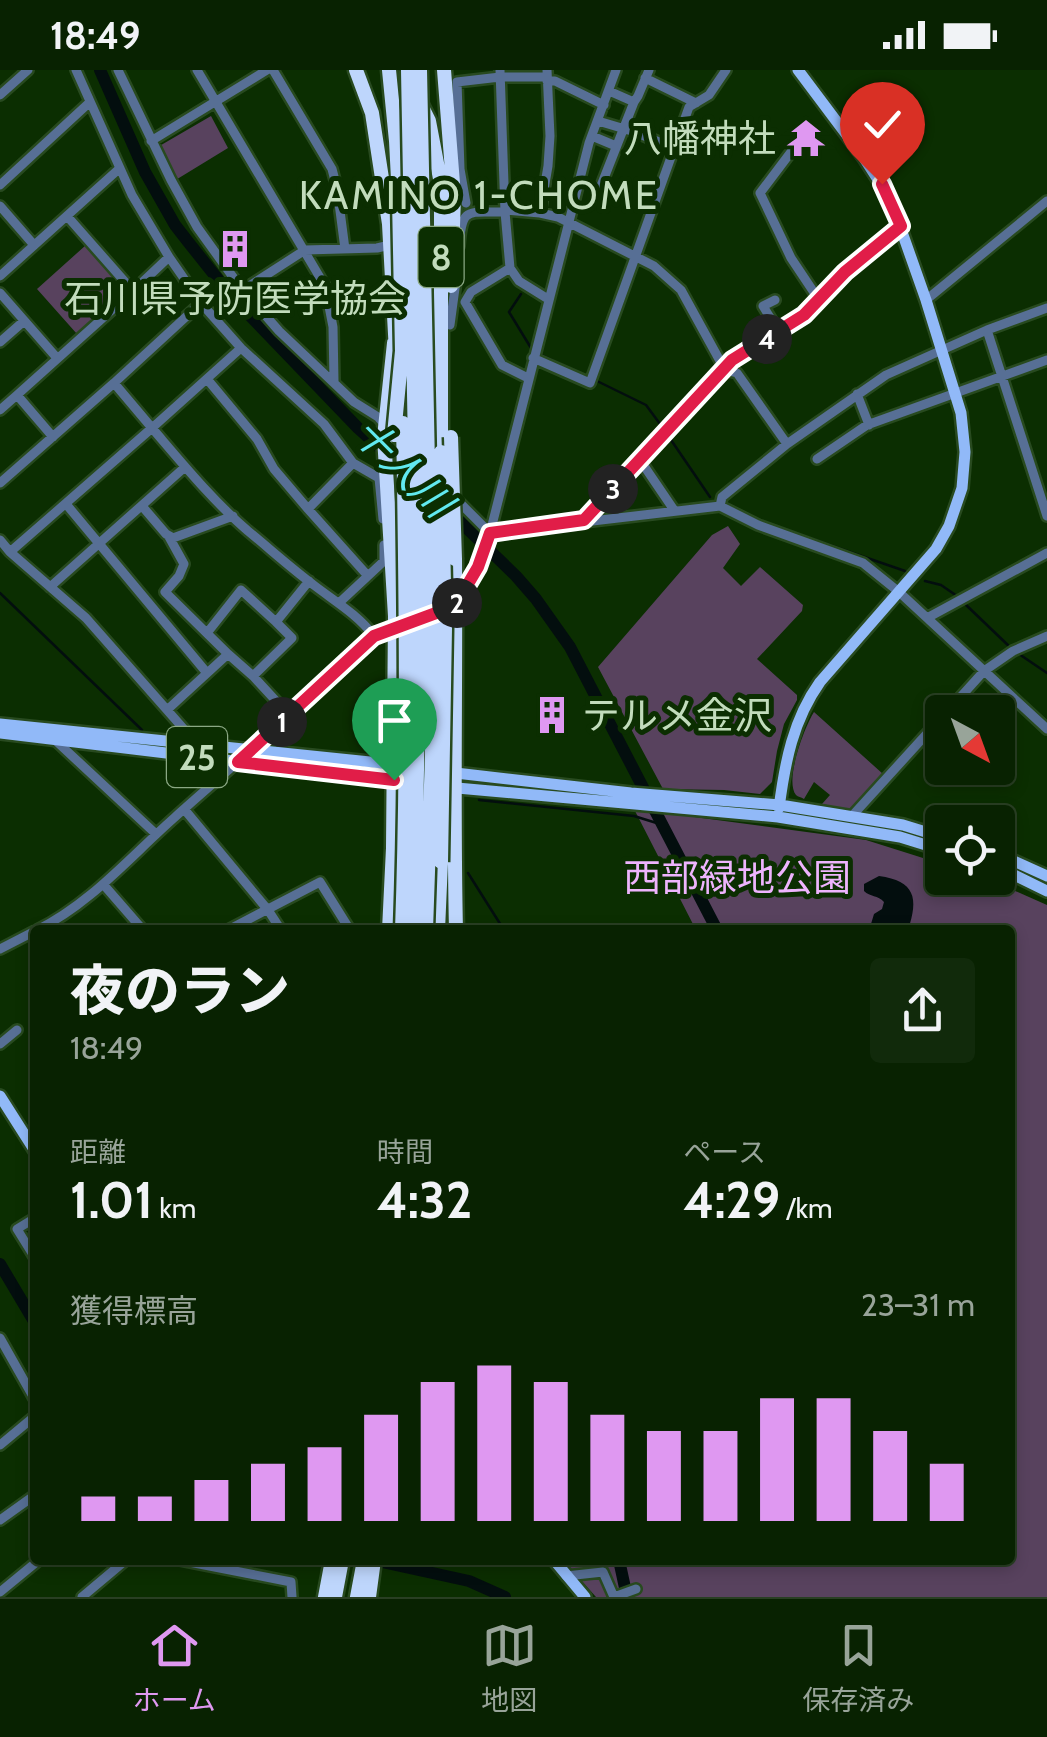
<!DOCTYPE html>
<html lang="ja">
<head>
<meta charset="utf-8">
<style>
  body { margin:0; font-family:Cabin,"Noto Sans JP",sans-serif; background:#112a0b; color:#f1f3f6; height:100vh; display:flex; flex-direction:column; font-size:38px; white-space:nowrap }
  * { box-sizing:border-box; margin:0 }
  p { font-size:32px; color:#98a499 }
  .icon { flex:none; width:55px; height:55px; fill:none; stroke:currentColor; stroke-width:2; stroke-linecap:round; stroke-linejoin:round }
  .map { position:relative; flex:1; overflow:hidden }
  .side { position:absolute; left:30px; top:855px; width:985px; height:640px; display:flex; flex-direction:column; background:#082201; border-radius:10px; box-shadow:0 5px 15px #0003,0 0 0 2px #293f23 }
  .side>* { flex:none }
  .needle { width:65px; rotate:139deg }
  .controls { position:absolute; left:925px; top:625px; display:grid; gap:20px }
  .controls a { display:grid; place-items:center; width:90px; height:90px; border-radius:10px; background:#082201; box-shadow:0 5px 15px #0003,0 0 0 2px #293f23; font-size:50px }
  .pin { position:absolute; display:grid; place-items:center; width:85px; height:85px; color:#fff; margin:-102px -42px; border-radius:50% 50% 50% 0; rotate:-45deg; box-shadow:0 0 10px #0007 }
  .pin .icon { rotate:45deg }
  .km { position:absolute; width:50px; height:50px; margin:-25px; border-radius:50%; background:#222; color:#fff; font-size:28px; line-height:50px; text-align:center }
  .round { display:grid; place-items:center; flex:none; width:105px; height:105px; border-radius:10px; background:#112a0b }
  .overview { display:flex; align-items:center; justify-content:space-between; height:170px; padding:0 40px }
  h1 { font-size:55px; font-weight:800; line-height:75px }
  .stats { display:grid; grid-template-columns:repeat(3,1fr); gap:15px; height:170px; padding:10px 40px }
  .stats div { display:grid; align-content:center }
  .stats b { font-size:50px; font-weight:800 }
  .stats small { font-size:28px; font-weight:400 }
  .stats p { font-size:28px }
  .chart { height:280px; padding:20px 40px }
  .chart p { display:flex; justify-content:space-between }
  .chart svg { width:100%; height:180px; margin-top:10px; stroke:#df98f1; stroke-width:6 }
  .status { display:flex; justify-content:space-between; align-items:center; height:70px; padding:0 50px; background:#082201; direction:ltr }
  .status svg { height:28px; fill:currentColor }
  .dock { display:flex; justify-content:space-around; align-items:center; height:140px; border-top:2px solid #293f23; background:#082201; font-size:28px; color:#98a499 }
  .dock a { display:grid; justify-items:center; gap:5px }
  .dock .current { color:#df98f1 }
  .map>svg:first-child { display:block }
</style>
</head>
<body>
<div class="status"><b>18:49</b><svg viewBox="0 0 49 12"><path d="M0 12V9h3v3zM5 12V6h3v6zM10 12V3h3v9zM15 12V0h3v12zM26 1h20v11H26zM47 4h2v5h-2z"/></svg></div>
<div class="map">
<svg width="1047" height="1527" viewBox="0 0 1047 1527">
  <rect width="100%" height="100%" fill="#0b2e01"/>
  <!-- green -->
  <path fill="#58425e" d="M211,46L228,78L174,111L156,78Z
    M86,175L128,221L77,264L37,219Z
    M728,456L740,474L723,498L741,516L760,497L803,535L802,541L757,589L797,625V630L784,654L777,681L772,712L760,724L724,720L663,719L598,597L712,465Z
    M814,642L883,704L851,740L822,734L830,725L814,712L804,729C801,727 798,727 796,725C784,710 805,656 814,642Z
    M634,739L866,770L942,794V808H986L1047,835V1527H596L563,1490H1010V860H696Z"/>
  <!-- water -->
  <path fill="#030e0e" d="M879,806C915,811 919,828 908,860H873L871,854L874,844L882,839L884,832C878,825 870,827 864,821V814Z"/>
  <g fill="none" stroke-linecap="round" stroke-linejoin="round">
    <!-- stream -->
    <path stroke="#030e0e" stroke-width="2.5" d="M521,224L509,242L531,278
      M541,285L590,308
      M597,311L646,335L663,358
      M669,367L710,427
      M752,448L905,501
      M925,511L941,515L957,526
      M0,523L142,660
      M964,533L1012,579
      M1019,584L1047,603
      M164,677L185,679
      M207,681L226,684
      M269,688L365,701
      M479,730L634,746L663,755
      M468,803L504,860"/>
    <!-- river -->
    <path stroke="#030e0e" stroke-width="12" d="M100,0L145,102L175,155L189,173L232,227L358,358L407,402
      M451,443L516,506L536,529L570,577L717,860
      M0,1194L35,1253
      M373,1490L469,1511L505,1527
      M619,1490L627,1527"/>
    <!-- minor casing -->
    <g stroke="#284a1f" stroke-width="14">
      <path id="minor" d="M76,0L132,125L169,187L201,233L241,278L324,354L353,393L379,408L383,449
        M118,0L171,110L197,157L238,214L279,261L354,332L378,347L387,357
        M197,0L325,216L333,257L334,311
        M273,0L332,99L337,118L345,179
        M500,0L505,142L510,198L471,222L465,232L502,295L528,308
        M645,8L696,33
        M547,11H555L604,35
        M609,21L634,32
        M0,25L28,0
        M598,51L635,62L673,78
        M592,66L616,76
        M151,71L267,0
        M794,78L760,123L791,188L819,230L854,194L901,157
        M0,115L90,32
        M597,126L634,32L638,26L649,0
        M466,133L460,99L457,12L500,7H547
        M0,136L34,175
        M505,140L540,143L558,147L654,196L681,220L725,300L737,303L787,374
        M540,143L548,96L550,66L547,0
        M67,146L133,221L169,187
        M459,176C462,135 468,143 505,142
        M510,198L519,211L548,229
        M0,206L120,98
        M243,220L305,180L377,178L390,175
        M0,223L57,288
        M775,230L763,236L779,262
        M926,230L1047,131
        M450,255L456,211
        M987,260L1047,446
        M0,272L24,251
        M533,288L590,313L689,37L709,25L726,0
        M207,309L257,369L274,399L308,439L353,393
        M114,313L152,358L241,278
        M857,324L869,355
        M17,325L133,221
        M0,340L17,325L53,367
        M817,389L867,355L1047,290
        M640,390L674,440
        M0,413L114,313L201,233
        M453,426L490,463
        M66,434L207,603
        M142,436L166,464L173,468L233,446
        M720,436L722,427L787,374L886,305L987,260L1047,238
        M308,439L368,506
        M585,450L732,290L804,245L819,230
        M490,463L720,436L758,455L863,493L899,522L1047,659
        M168,465L184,494L179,506L165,522L228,584
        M0,470L10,482L152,358C182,393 213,431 248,461C270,479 292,499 315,516C336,532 358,545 374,566
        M10,482L86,548L197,674
        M50,517L185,397
        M340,532L384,491V475
        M457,532L478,497L490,463L589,73L616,0
        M927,548L1047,483
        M207,563L241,520L276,552
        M253,606L289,645
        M167,640L228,584L253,606L292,568L276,552L309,511
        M947,642L984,601L1013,581L1047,566
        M55,670L156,764
        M184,739L268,840L281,860
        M852,746L942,647
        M103,814L143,860
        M37,860C90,834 130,787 174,748C241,688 311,631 374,566L398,559
        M228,860L320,812L350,860
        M0,879L35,861
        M0,974L17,960
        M35,1148L17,1159L35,1188
        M0,1268L35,1330
        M0,1375L35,1346
        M0,1450L35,1425
        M179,1490L291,1512L292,1527
        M566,1506L603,1502L614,1527L636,1519
        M0,1522L39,1490
        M82,1527L126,1490"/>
    </g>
    <!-- major casing -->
    <g stroke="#284a1f" stroke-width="16">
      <path id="major" d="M0,654L399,695
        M0,663L398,711
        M447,702L631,723L780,735L903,755L942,767
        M446,717L778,747L900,767L942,780
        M779,738C785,692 793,650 820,612L936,479L949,456L962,418L965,382L961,343L926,230L890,128L864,88L798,0
        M998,784L1047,806
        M998,797L1047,821
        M0,1026L35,1081
        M554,1490L585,1527"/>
    </g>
    <!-- highway casing -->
    <g stroke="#284a1f" stroke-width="19">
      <path id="highway" d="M356,0L372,43L389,154L396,282
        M389,0L396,71L399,129
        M444,0L454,126L451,216
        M419,31L429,51L441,114V382
        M455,489C456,613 453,736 456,860
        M389,860L393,778L395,546L384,367L394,273
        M438,860L441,792
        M325,1527L332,1490
        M335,1527L342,1490
        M357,1527L364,1490
        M369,1527L374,1490"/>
    </g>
    <!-- minor -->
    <use href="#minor" stroke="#576f95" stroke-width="9"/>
    <!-- major -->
    <use href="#major" stroke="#91b9f8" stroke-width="11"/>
    <!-- highway -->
    <use href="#highway" stroke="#bed6fc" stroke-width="14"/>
    <!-- highway-bridge casing -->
    <g stroke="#284a1f" stroke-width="19" stroke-linecap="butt">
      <path id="highway-bridge" d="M408,0L419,593L414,860
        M420,0L432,593V686L426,860
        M394,365L402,281L399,129
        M451,367L455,489
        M441,792L445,558L441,382
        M402,860C408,691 406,522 403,353"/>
    </g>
    <!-- highway-bridge -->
    <use href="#highway-bridge" stroke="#bed6fc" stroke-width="14"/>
  </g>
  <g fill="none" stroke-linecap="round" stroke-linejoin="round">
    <!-- route casing -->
    <g stroke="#fff" stroke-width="20">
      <path id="route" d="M394,710L238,692L374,566L455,536L478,497L490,463L584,450L732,290L804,245L845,202L901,156L882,114"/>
    </g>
    <!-- route -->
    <use href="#route" stroke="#e11d48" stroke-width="12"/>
  </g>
  <!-- icons -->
  <defs>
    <g id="temple-bare" transform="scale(3)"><path d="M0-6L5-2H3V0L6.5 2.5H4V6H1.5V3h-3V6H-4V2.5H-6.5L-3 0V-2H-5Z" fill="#df98f1" stroke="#0b2e01" stroke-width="2.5" paint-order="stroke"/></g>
    <g id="building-bare" transform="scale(3)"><path d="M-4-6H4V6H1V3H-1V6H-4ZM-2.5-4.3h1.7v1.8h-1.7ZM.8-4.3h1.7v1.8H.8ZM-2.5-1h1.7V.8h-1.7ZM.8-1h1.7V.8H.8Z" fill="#df98f1" stroke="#0b2e01" stroke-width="2.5" paint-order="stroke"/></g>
  </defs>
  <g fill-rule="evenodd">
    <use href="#temple-bare" x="806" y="68"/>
    <use href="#building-bare" x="235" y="179"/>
    <use href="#building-bare" x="552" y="645"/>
  </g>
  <g text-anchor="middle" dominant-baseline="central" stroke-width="10" stroke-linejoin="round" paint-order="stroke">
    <!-- shield labels -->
    <g fill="#0b2e01" stroke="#8ba884" stroke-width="2.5">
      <rect x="418.5" y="157" width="45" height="60" rx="8"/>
      <rect x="167" y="657" width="60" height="60" rx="8"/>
    </g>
    <g font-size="35" font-weight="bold" fill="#c2dcbc">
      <text x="441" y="187">8</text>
      <text x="197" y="687">25</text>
    </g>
    <!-- poi labels -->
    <g font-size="38" fill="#c2dcbc" stroke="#0b2e01" text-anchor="end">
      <text x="776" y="68">八幡神社</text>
      <text x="235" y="228" text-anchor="middle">石川県予防医学協会</text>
      <text x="582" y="645" text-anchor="start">テルメ金沢</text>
    </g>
    <!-- park labels -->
    <g font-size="38" fill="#eeb4fd" stroke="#0b2e01">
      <text x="737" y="807">西部緑地公園</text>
    </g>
    <!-- neighbourhood labels -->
    <g font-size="40" letter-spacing="2.5" fill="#c2dcbc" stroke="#0b2e01">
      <text x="479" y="124">KAMINO 1-CHOME</text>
    </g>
    <!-- water labels -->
    <g font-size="40" font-style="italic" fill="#61e9ef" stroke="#0b2e01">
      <text transform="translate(403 397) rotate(45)">十人川</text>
    </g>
  </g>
</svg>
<div class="controls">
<a><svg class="needle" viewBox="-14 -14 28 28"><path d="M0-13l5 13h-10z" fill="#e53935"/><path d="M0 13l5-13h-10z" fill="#98a499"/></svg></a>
<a><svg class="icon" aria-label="locate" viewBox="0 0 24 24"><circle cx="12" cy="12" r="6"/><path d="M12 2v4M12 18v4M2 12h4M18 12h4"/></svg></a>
</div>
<div class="pin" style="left:394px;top:710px;background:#1e9e55"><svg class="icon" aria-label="arrive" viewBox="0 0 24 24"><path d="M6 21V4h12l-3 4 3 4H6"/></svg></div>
<div class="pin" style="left:882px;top:114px;background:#d93025"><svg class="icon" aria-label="check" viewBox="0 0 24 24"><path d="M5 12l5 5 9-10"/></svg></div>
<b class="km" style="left:282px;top:652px">1</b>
<b class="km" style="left:457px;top:533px">2</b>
<b class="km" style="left:613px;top:419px">3</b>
<b class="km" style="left:767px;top:269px">4</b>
<section class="side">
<div class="overview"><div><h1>夜のラン</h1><p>18:49</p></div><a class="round"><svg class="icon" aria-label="share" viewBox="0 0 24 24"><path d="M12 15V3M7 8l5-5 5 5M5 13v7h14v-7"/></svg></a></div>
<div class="stats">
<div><p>距離</p><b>1.01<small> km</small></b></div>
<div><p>時間</p><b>4:32</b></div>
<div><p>ペース</p><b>4:29<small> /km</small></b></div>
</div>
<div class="chart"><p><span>獲得標高</span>23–31 m</p>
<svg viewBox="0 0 160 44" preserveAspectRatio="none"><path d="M5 44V38M15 44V38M25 44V34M35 44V30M45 44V26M55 44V18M65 44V10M75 44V6M85 44V10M95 44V18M105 44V22M115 44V22M125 44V14M135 44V14M145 44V22M155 44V30"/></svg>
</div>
</section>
</div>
<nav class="dock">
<a class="current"><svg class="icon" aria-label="home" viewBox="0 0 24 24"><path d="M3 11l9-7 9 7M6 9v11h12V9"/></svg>ホーム</a>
<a><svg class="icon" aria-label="map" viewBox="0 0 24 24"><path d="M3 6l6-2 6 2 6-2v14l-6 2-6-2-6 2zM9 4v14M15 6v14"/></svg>地図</a>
<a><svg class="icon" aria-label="saved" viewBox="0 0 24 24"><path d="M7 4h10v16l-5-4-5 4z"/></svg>保存済み</a>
</nav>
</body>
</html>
